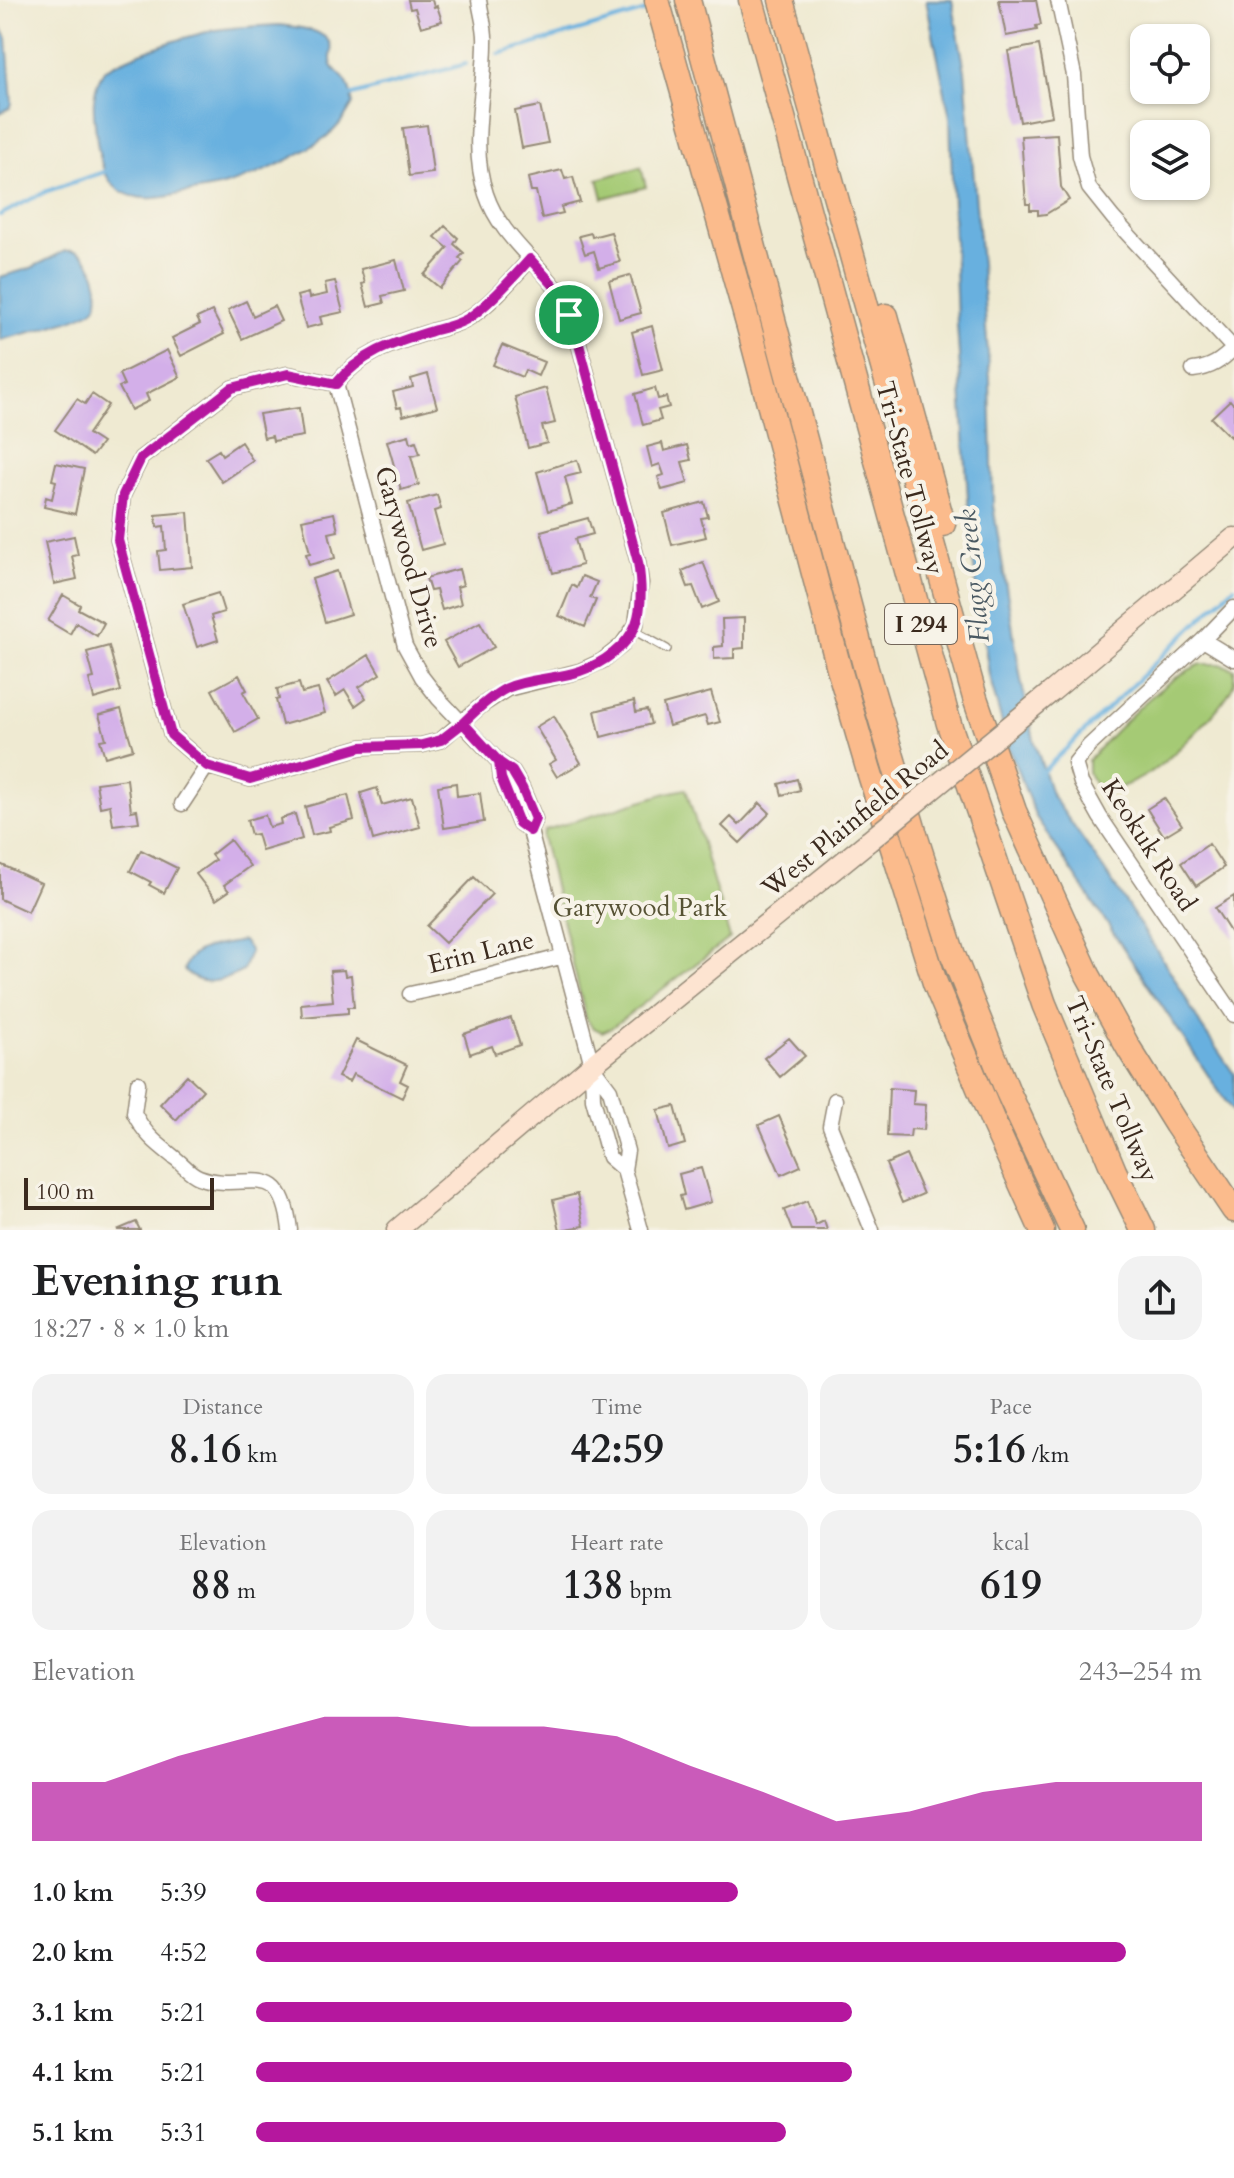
<!DOCTYPE html>
<html lang="en">
<head>
<meta charset="utf-8">
<style>
  body { margin:0; font-family:Cardo,serif; background:#f2f2f2; color:#202124; height:100vh; display:flex; flex-direction:column; font-size:30px; white-space:nowrap }
  * { box-sizing:border-box; margin:0 }
  p { font-size:26px; color:#757577 }
  .icon { flex:none; width:44px; height:44px; fill:none; stroke:currentColor; stroke-width:2; stroke-linecap:round; stroke-linejoin:round }
  .map { position:relative; height:1230px; overflow:hidden }
  .drawer { display:flex; flex-direction:column; background:#fff; flex:1 }
  .drawer>* { flex:none }
  .buttons { position:absolute; left:1130px; top:24px; display:grid; gap:16px }
  .buttons a { display:grid; place-items:center; width:80px; height:80px; border-radius:16px; background:#fff; box-shadow:0 2px 6px #0004; font-size:40px }
  .scale { position:absolute; left:24px; bottom:20px; width:190px; box-sizing:border-box; padding-left:8px; border:4px solid #3b2a1e; border-top:0; font-size:22px; line-height:28px; white-space:nowrap; color:#3b2a1e; -webkit-text-stroke:6px #f7f3e8; paint-order:stroke }
  .pin { position:absolute; display:grid; place-items:center; width:68px; height:68px; color:#fff; margin:-34px; border:4px solid #fff; border-radius:50%; box-shadow:0 2px 8px #0007 }
  .round { display:grid; place-items:center; flex:none; width:84px; height:84px; border-radius:24px; background:#f2f2f2 }
  .head { display:flex; align-items:center; justify-content:space-between; height:136px; padding:0 32px }
  h1 { font-size:44px; font-weight:700; line-height:60px }
  .stats { display:grid; grid-template-columns:repeat(3,1fr); gap:12px; height:136px; padding:8px 32px }
  .stats div { display:grid; align-content:center; border-radius:20px; background:#f2f2f2; text-align:center }
  .stats b { font-size:40px; font-weight:700 }
  .stats small { font-size:22px; font-weight:400 }
  .stats p { font-size:22px }
  .chart { height:224px; padding:16px 32px }
  .chart p { display:flex; justify-content:space-between }
  .chart svg { width:100%; height:144px; margin-top:8px; fill:#b5179e; opacity:.7 }
  ul { padding:0 32px; list-style:none; font-size:26px }
  li { display:grid; grid-template-columns:128px 96px 1fr; align-items:center; height:60px }
  li i { height:20px; border-radius:10px; background:#b5179e }
  .map>svg:first-child { display:block }
</style>
</head>
<body>
<div class="map">
<svg width="1234" height="1230" viewBox="0 0 1234 1230">
  <rect width="100%" height="100%" fill="#f7f3e8"/>
  <filter id="ink" filterUnits="userSpaceOnUse"><feTurbulence type="fractalNoise" baseFrequency=".0125" numOctaves="2"/><feDisplacementMap in="SourceGraphic" scale="16" xChannelSelector="R" yChannelSelector="G"/><feConvolveMatrix kernelMatrix="1 2 1 2 8 2 1 2 1" color-interpolation-filters="sRGB"/></filter>
  <filter id="wash" filterUnits="userSpaceOnUse"><feTurbulence type="fractalNoise" baseFrequency=".006" numOctaves="4" result="noise"/><feDisplacementMap in="SourceGraphic" scale="32" xChannelSelector="R" yChannelSelector="G"/><feGaussianBlur stdDeviation="1.8" result="paint"/><feColorMatrix in="noise" values="0 0 0 0 0 0 0 0 0 0 0 0 0 0 0 0 0 1.4 0 .05"/><feComposite in="paint" operator="in"/></filter>
  <g filter="url(#wash)">
    <rect width="100%" height="100%" fill="#efead2"/>
    <!-- green -->
    <path fill="#a5ca74" stroke="#707a49" stroke-width="2" d="M641,167L646,187L603,198L598,179Z
      M1202,664H1220L1234,669C1234,671 1234,681 1234,682C1228,705 1168,761 1148,774C1134,783 1116,789 1101,795L1088,772V760C1118,729 1161,679 1202,664Z
      M686,789L730,938L611,1028L602,1032L592,1027L586,1018L542,836L545,830L667,793Z"/>
    <!-- water -->
    <path fill="#67b0df" stroke="#516d7e" stroke-width="2" d="M926,0H952L965,71L983,289L990,379L993,505L1021,680L1034,740L1051,794L1109,877L1174,977L1201,1026L1234,1074V1114L1036,817L1009,749L989,675L971,546L957,324L950,117Z
      M0,25L7,38L12,103L10,108L0,113Z
      M279,25C295,27 325,28 331,46C333,53 329,59 332,65C335,72 341,74 345,80C350,85 351,97 353,104C346,117 338,128 326,137C296,158 261,174 226,185C213,189 198,191 184,193C164,198 138,203 119,190C104,180 99,157 97,141C94,114 89,95 104,70C133,53 183,37 216,30C237,27 258,26 279,25Z
      M65,251C70,251 73,250 78,252C92,257 105,294 95,307C85,320 18,335 0,340V277L31,268Z
      M243,941L250,951L243,971C223,981 201,989 184,970C188,946 222,945 243,941Z"/>
    <g fill="none" stroke-linecap="round" stroke-linejoin="round">
      <!-- stream -->
      <path stroke="#67b0df" stroke-width="4" d="M499,54L646,11
        M349,96L466,64
        M0,215L47,191L107,171
        M1040,774L1234,587"/>
    </g>
    <g id="blocks">
      <!-- building -->
      <path fill="#d3afe9" d="M408,0H432L434,7L437,6L442,21L421,27L415,8L410,9Z
        M999,0H1036L1041,25L1036,26L1037,30L1006,36Z
        M1039,45L1052,116L1020,122L1008,51Z
        M540,106L548,143L522,148L515,111Z
        M427,125L433,173L409,176L403,128Z
        M1057,134L1061,187L1069,200L1046,214L1038,215V210H1030V204H1026L1021,136Z
        M562,170L565,179L573,177L580,202L561,207L563,213L542,218L536,191H531L528,178Z
        M445,226L458,238L454,244L464,253L459,258L463,261L440,288L424,275L448,248L435,237Z
        M611,232L620,262L599,268L594,251L585,254L579,236L591,233L592,237Z
        M396,260L404,291L382,296L384,303L368,307L362,284L365,283L361,269Z
        M630,275L641,313L619,319L609,281Z
        M335,281L343,312L320,317L322,324L306,328L297,296L308,293L309,298L327,294L325,283Z
        M246,301L253,316L274,306L281,321L242,339L228,310Z
        M212,311L224,334L181,356L172,338L200,324L197,318Z
        M652,326L663,370L643,375L632,332Z
        M502,345L544,362L538,376L525,370L522,377L493,365Z
        M167,350L180,377L146,394L149,401L131,410L119,387L124,385L119,374Z
        M428,374L437,407L403,416L401,407L397,408L393,392L413,387L411,379Z
        M546,388L555,423L542,426L547,443L528,448L515,397Z
        M655,388L658,399L666,397L669,407L658,410L661,420L643,425L635,394Z
        M92,394L108,405L88,434L102,443L92,456L55,430L77,399L85,404Z
        M1230,400L1234,405V432L1230,437L1211,418Z
        M299,408L303,436L273,441L272,436L264,438L259,414Z
        M409,435L411,443L416,441L420,454L411,456L419,485L401,490L387,441Z
        M241,442L253,461L222,482L206,458L219,450L222,455Z
        M662,443L664,451L687,445L691,460L682,462L688,483L662,490L658,477L664,475L660,464L652,467L647,447Z
        M577,460L581,473L565,477L572,504L548,511L537,472Z
        M56,463L84,469L75,514L44,507L46,497L52,499L56,481L52,480Z
        M437,495L441,509L434,511L443,544L421,550L408,503Z
        M704,502L708,517L701,518L706,537L672,545L664,513Z
        M188,512L192,567L160,570L158,551L166,550L164,526L157,527L156,515Z
        M334,513L338,531L329,533L335,558L309,565L306,554L310,553L302,520Z
        M588,518L593,534L575,539L582,565L553,573L541,531Z
        M74,536L78,555L72,556L77,579L54,584L45,542Z
        M703,562L719,602L702,609L693,586L688,587L682,571Z
        M459,569L463,585L457,587L461,604L442,610L436,590L430,591L426,578Z
        M337,571L350,614L325,622L312,579Z
        M582,576L597,582L590,598L596,600L585,627L559,616L572,585L577,588Z
        M218,593L224,612L211,616L218,640L197,647L183,604Z
        M63,595L80,605L78,609L104,623L97,636L76,623L70,634L48,621Z
        M744,618V648L734,649V658L714,659V647L723,646L722,619Z
        M480,622L494,647L458,667L444,642Z
        M109,646L121,691L94,699L89,679L94,678L87,652Z
        M369,655L380,674L359,687L366,698L355,706L345,690L336,696L327,682Z
        M239,675L247,690L243,692L258,719L235,732L212,690Z
        M299,683L302,693L318,689L325,713L282,725L276,700L279,699L277,689Z
        M711,692L720,722L708,725L705,716L669,726L663,705Z
        M634,701L636,712L647,710L651,724L601,737L595,711Z
        M121,709L133,749L105,757L100,740L106,739L99,715Z
        M554,716L581,763L557,777L549,764L556,760L536,727Z
        M127,779L131,811L137,810L139,822L113,825L110,805L100,807L96,783Z
        M797,779L800,790L782,795L779,784Z
        M456,783L457,796L480,793L484,822L444,828L438,786Z
        M377,788L382,805L412,797L420,827L373,840L361,793Z
        M348,795L354,820L329,827L330,831L312,835L305,807Z
        M1164,798L1182,825L1164,836L1147,809Z
        M760,803L770,813L740,843L722,826L731,817L739,825Z
        M295,814L302,839L262,851L257,834L251,835L247,820L265,815L269,827L281,824L280,819Z
        M230,840L250,866L224,885L229,891L216,900L196,874L215,860L211,855Z
        M1209,844L1224,867L1196,886L1181,863Z
        M141,850L177,868L164,893L149,885L151,882L130,871Z
        M0,864L41,883L28,912L0,899Z
        M474,877L492,894L445,943L427,926Z
        M1234,896V938L1215,908Z
        M344,970L345,976L351,975L354,1007H348V1013L302,1017L301,1004L333,1001L330,971Z
        M511,1018L520,1045L495,1054L492,1046L470,1054L464,1034Z
        M789,1038L805,1056L780,1077L764,1058Z
        M356,1040L407,1065L400,1081L408,1085L402,1098L353,1074L349,1082L338,1077Z
        M187,1075L203,1090L176,1120L160,1104Z
        M889,1088L914,1090L913,1104L926,1105L924,1130L911,1129L910,1137L887,1136Z
        M675,1106L685,1144L668,1149L658,1110Z
        M779,1116L801,1166L781,1175L759,1125Z
        M906,1155L923,1194L902,1203L886,1164Z
        M701,1168L711,1202L684,1210L680,1196L684,1195L679,1174Z
        M577,1194L584,1226L560,1230L553,1200Z
        M807,1201L816,1225L824,1221L827,1230H792L784,1210Z
        M136,1222L140,1230H117Z"/>
    </g>
  </g>
  <g filter="url(#ink)">
    <use href="#blocks" fill-opacity="0" stroke="#958a78" stroke-width="2"/>
    <g fill="none" stroke-linecap="round" stroke-linejoin="round">
      <!-- lane casing -->
      <g stroke="#958a78" stroke-width="10">
        <path id="lane" d="M633,630L667,649"/>
      </g>
      <!-- street casing -->
      <g stroke="#958a78" stroke-width="17">
        <path id="street" d="M479,0C481,14 486,29 485,42C485,94 469,144 486,194C499,233 531,256 555,287C566,301 571,320 577,337L638,562L641,583L636,625L621,646L602,661L580,671L507,689L482,705L441,740L422,745L361,747L250,779L207,766L171,735L118,540L123,495L141,458L232,388L288,374L336,384C362,352 394,343 432,331C443,328 457,325 467,319C488,307 514,277 530,259
          M1058,0L1074,75L1080,156L1089,188L1113,218L1234,349
          M1193,370C1211,368 1221,361 1234,348
          M336,384L405,646L422,677L439,699L499,762L512,771L522,788L535,819L530,831
          M1234,608L1203,640L1089,746L1075,763L1081,783L1100,817L1234,1015
          M1203,640L1234,659
          M499,762L501,778L519,823L530,831L592,1065L593,1099L609,1157L624,1170
          M182,804L207,766
          M410,994L460,983L564,956
          M592,1066L610,1090L627,1151L624,1170L641,1230
          M138,1083L134,1113C145,1135 156,1143 175,1158C183,1164 189,1173 199,1177C246,1195 281,1153 290,1230
          M835,1100L830,1126L872,1230"/>
      </g>
      <!-- secondary casing -->
      <g stroke="#958a78" stroke-width="23">
        <path id="secondary" d="M1050,693L1234,538
          M397,1230L592,1065L869,841"/>
      </g>
      <!-- highway casing -->
      <g stroke="#958a78" stroke-width="27">
        <path id="highway" d="M657,0L749,327L840,672L868,768L935,983L994,1124L1042,1230
          M688,0L866,669L916,838L953,955L1008,1092L1072,1230
          M751,0L949,724L1044,1004L1114,1171L1143,1230
          M781,0L975,698L1014,811L1088,975L1128,1047L1176,1124L1234,1210
          M886,316L943,524"/>
      </g>
      <!-- lane -->
      <use href="#lane" stroke="#fff" stroke-width="7"/>
      <!-- street -->
      <use href="#street" stroke="#fff" stroke-width="14"/>
      <!-- secondary -->
      <use href="#secondary" stroke="#fde4d1" stroke-width="20"/>
      <!-- highway -->
      <use href="#highway" stroke="#fbbb8c" stroke-width="24"/>
      <!-- secondary-bridge casing -->
      <g stroke="#958a78" stroke-width="23" stroke-linecap="butt">
        <path id="secondary-bridge" d="M869,841L1050,693"/>
      </g>
      <!-- secondary-bridge -->
      <use href="#secondary-bridge" stroke="#fde4d1" stroke-width="20"/>
    </g>
  </g>
  <g fill="none" stroke-linecap="round" stroke-linejoin="round" filter="url(#ink)">
    <!-- route casing -->
    <g stroke="#fff" stroke-width="16">
      <path id="route" d="M569,315L557,289L530,259C514,277 487,307 467,319C457,325 443,328 432,331C394,343 362,352 336,384L288,374L232,388L141,458L123,495L118,540L171,735L207,766L250,779L361,747L422,745L441,740L463,723L499,762L501,778L519,823L530,831L535,819L522,788L512,771L499,762L463,723C476,710 491,696 507,688C530,678 557,679 580,671C602,664 628,646 636,624C643,605 641,581 638,562L577,337L569,315"/>
    </g>
    <!-- route -->
    <use href="#route" stroke="#b5179e" stroke-width="10"/>
  </g>
  <g text-anchor="middle" dominant-baseline="central" stroke-width="8" stroke-linejoin="round" paint-order="stroke">
    <!-- shield labels -->
    <rect fill="#f7f3e8" stroke="#73665b" stroke-width="2" x="885" y="604" width="72" height="40" rx="6"/>
    <g font-size="24" font-weight="bold" fill="#3b2a1e">
      <text x="921" y="624">I 294</text>
    </g>
    <!-- street labels -->
    <g font-size="26" fill="#3b2a1e" stroke="#f7f3e8">
      <text transform="translate(910 478) rotate(75)">Tri-State Tollway</text>
      <text transform="translate(409 557) rotate(74)">Garywood Drive</text>
      <text transform="translate(855 819) rotate(-39)">West Plainfield Road</text>
      <text transform="translate(1149 845) rotate(57)">Keokuk Road</text>
      <text transform="translate(481 952) rotate(-14)">Erin Lane</text>
      <text transform="translate(1112 1089) rotate(67)">Tri-State Tollway</text>
    </g>
    <!-- park labels -->
    <g font-size="26" fill="#565234" stroke="#f7f3e8">
      <text x="640" y="907">Garywood Park</text>
    </g>
    <!-- water labels -->
    <g font-size="28" font-style="italic" fill="#4a5962" stroke="#f7f3e8">
      <text transform="translate(973 576) rotate(-96)">Flagg Creek</text>
    </g>
  </g>
</svg>
<div class="buttons">
<a><svg class="icon" aria-label="locate" viewBox="0 0 24 24"><circle cx="12" cy="12" r="6"/><path d="M12 2v4M12 18v4M2 12h4M18 12h4"/></svg></a>
<a><svg class="icon" aria-label="layers" viewBox="0 0 24 24"><path d="M12 4l9 5-9 5-9-5zM3 14l9 5 9-5"/></svg></a>
</div>
<div class="scale">100 m</div>
<div class="pin" style="left:569px;top:315px;background:#1e9e55"><svg class="icon" aria-label="arrive" viewBox="0 0 24 24"><path d="M6 21V4h12l-3 4 3 4H6"/></svg></div>
</div>
<section class="drawer">
<div class="head"><div><h1>Evening run</h1><p>18:27 · 8 × 1.0 km</p></div><a class="round"><svg class="icon" aria-label="share" viewBox="0 0 24 24"><path d="M12 15V3M7 8l5-5 5 5M5 13v7h14v-7"/></svg></a></div>
<div class="stats">
<div><p>Distance</p><b>8.16<small> km</small></b></div>
<div><p>Time</p><b>42:59</b></div>
<div><p>Pace</p><b>5:16<small> /km</small></b></div>
</div>
<div class="stats">
<div><p>Elevation</p><b>88<small> m</small></b></div>
<div><p>Heart rate</p><b>138<small> bpm</small></b></div>
<div><p>kcal</p><b>619</b></div>
</div>
<div class="chart"><p><span>Elevation</span>243–254 m</p>
<svg viewBox="0 0 160 44" preserveAspectRatio="none"><path d="M0 44V26L10 26L20 18L30 12L40 6L50 6L60 9L70 9L80 12L90 21L100 29L110 38L120 35L130 29L140 26L150 26L160 26V44z"/></svg>
</div>
<ul>
<li><b>1.0 km</b>5:39<i style="width:51%"></i></li>
<li><b>2.0 km</b>4:52<i style="width:92%"></i></li>
<li><b>3.1 km</b>5:21<i style="width:63%"></i></li>
<li><b>4.1 km</b>5:21<i style="width:63%"></i></li>
<li><b>5.1 km</b>5:31<i style="width:56%"></i></li>
</ul>
</section>
</body>
</html>
